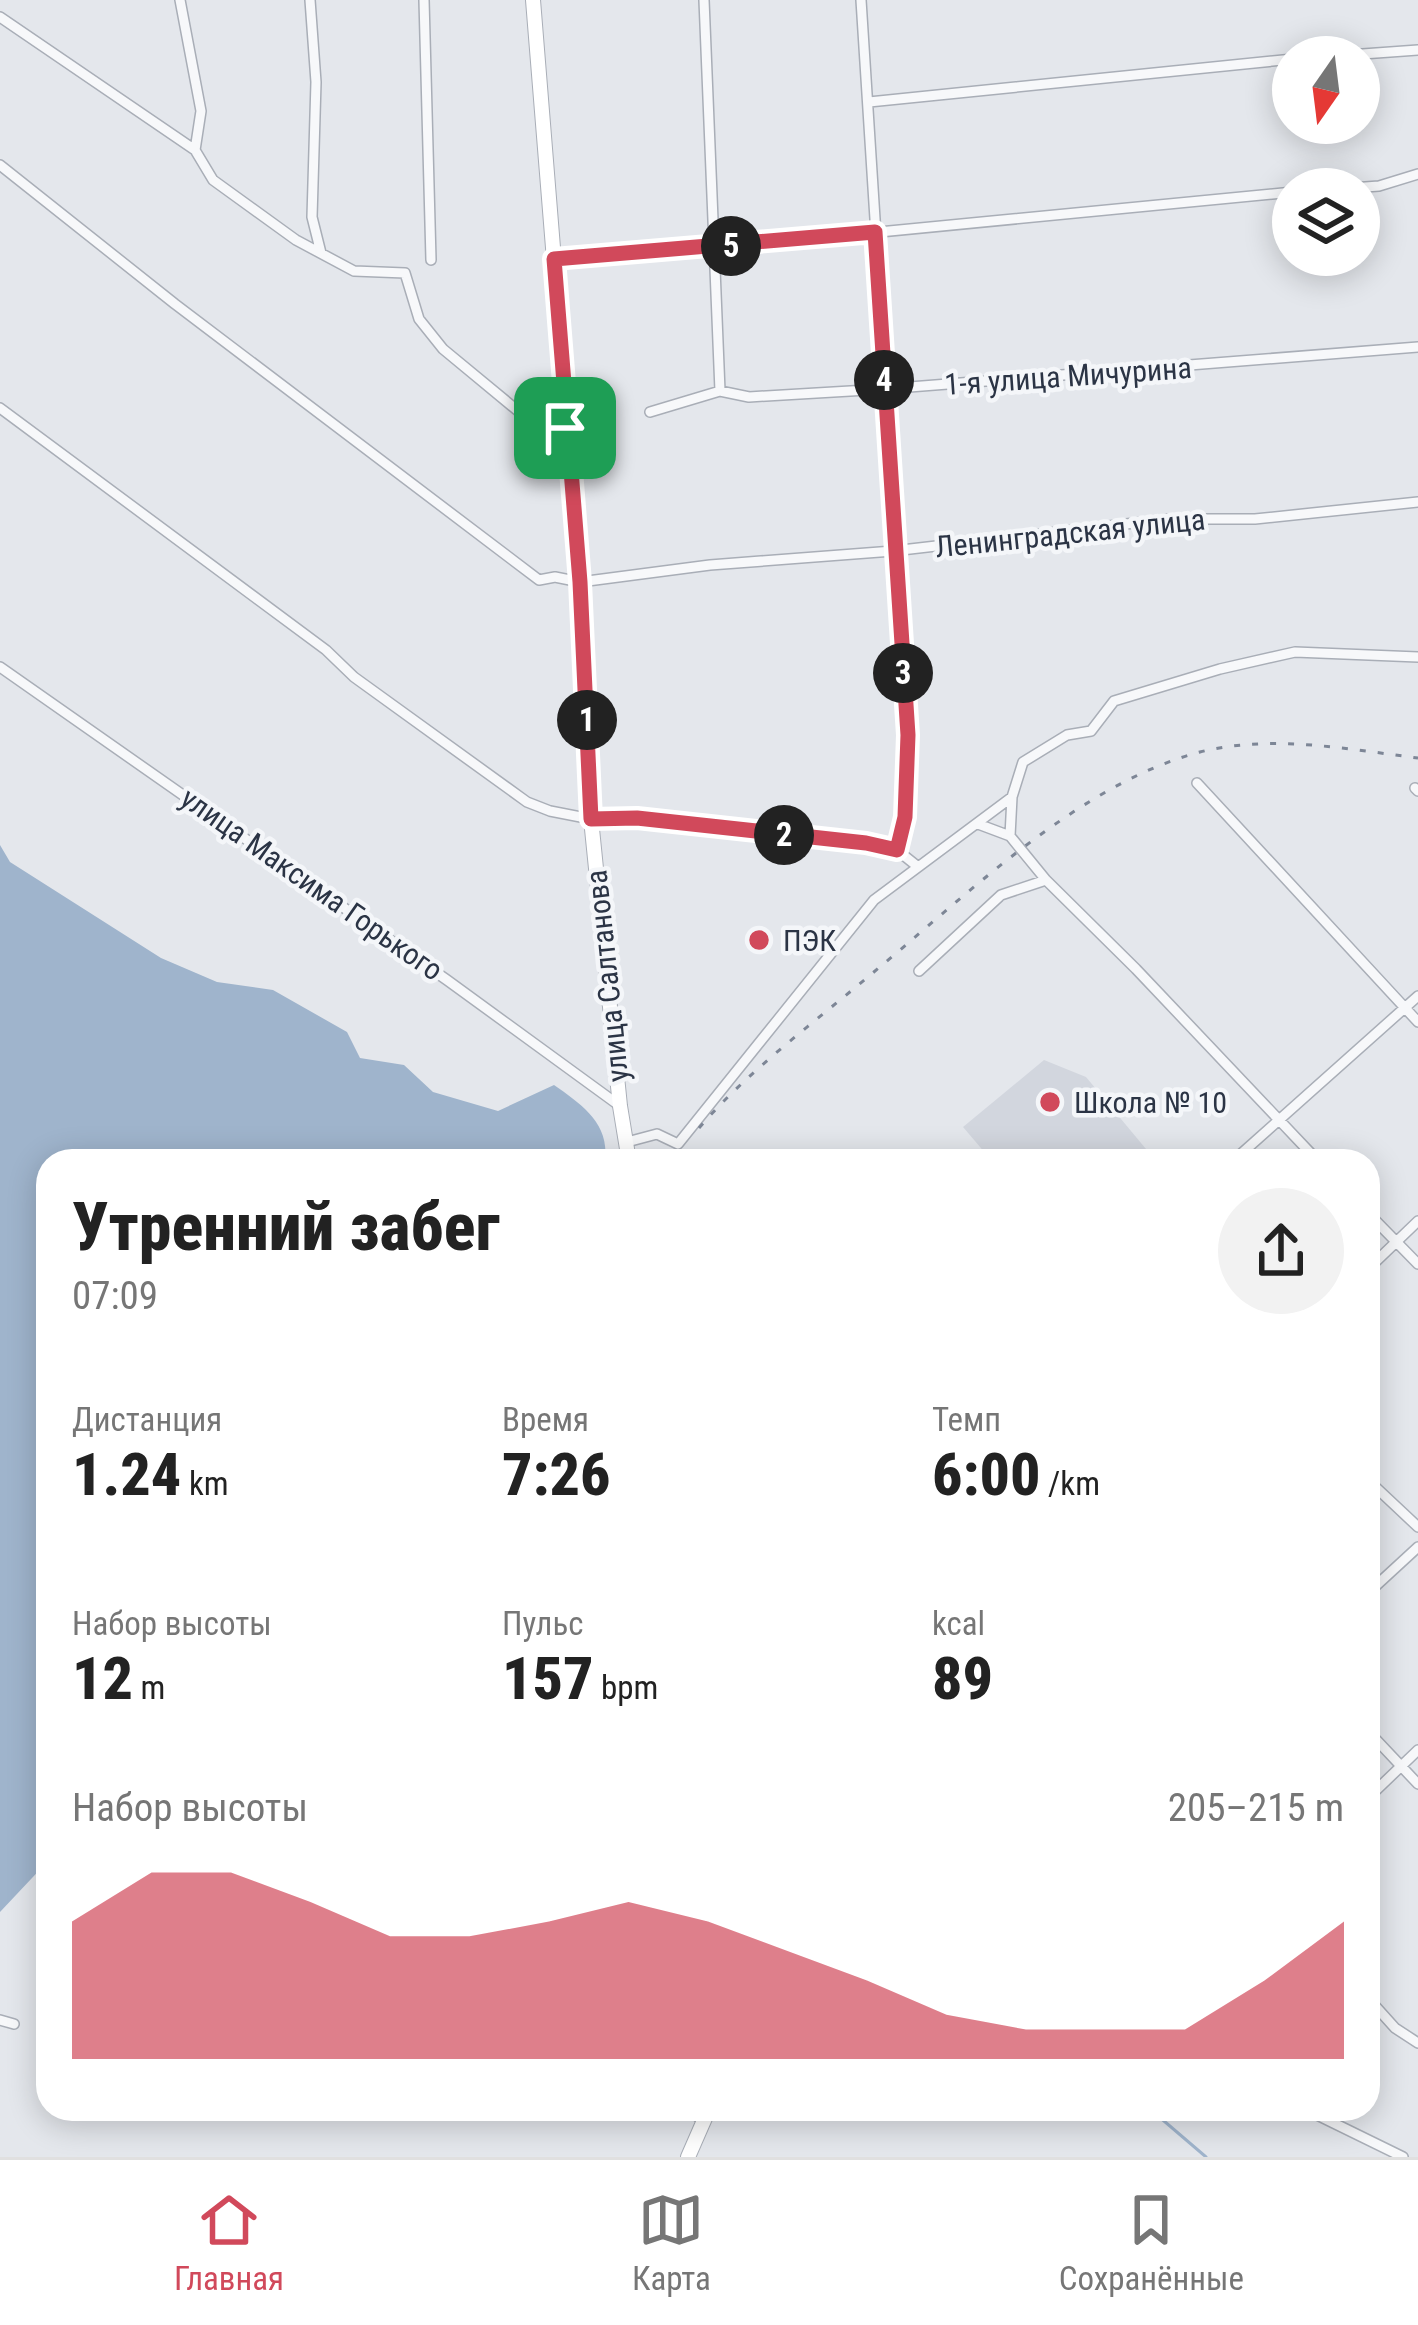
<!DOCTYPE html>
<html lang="ru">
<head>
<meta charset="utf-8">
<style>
  body { margin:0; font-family:"Roboto Condensed",sans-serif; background:#f2f2f2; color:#222; height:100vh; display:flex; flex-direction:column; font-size:45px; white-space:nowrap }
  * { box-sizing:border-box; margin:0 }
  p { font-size:39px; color:#767676 }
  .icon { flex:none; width:66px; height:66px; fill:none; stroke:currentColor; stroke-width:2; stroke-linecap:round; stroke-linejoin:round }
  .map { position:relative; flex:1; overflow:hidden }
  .drawer { position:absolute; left:36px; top:1149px; width:1344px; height:972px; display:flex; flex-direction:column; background:#fff; border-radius:36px; box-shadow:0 6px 30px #0003 }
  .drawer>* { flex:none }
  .needle { width:78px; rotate:194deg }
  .buttons { position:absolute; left:1272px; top:36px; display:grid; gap:24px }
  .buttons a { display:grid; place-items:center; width:108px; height:108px; border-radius:50%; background:#fff; box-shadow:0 6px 30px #0003; font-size:60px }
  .pin { position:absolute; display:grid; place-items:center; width:102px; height:102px; color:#fff; margin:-51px; border-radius:24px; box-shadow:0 6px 18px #0006 }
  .km { position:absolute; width:60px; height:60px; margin:-30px; border-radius:50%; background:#222; color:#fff; font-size:33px; line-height:60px; text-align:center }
  .round { display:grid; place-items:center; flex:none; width:126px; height:126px; border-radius:63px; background:#f2f2f2 }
  .head { display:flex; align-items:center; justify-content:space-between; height:204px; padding:0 36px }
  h1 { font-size:66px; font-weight:800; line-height:90px }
  .metrics { display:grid; grid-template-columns:repeat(3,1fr); gap:18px; height:204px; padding:12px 36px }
  .metrics div { display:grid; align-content:center }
  .metrics b { font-size:60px; font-weight:800 }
  .metrics small { font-size:33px; font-weight:400 }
  .metrics p { font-size:33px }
  .chart { height:336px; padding:24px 36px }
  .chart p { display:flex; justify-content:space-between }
  .chart svg { width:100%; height:216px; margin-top:12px; fill:#d1495b; opacity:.7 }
  .tabs { display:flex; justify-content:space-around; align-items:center; height:168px; border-top:3px solid #e0e0e0; background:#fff; font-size:33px; color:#767676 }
  .tabs a { display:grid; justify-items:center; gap:6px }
  .tabs .selected { color:#d1495b }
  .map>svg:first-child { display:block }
</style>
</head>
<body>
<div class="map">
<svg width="1418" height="2157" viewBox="0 0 1418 2157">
  <rect width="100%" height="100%" fill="#e4e7ec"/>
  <!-- built -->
  <path fill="#d2d6de" d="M1044,1060L1086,1077L1156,1161H992L963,1127Z"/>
  <!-- water -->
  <path fill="#9fb4cc" d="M0,845L10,862L161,958L217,982L273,990L347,1032L360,1058L404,1065L433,1092L498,1111L554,1085C581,1104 610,1123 605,1161H48V1861L0,1912Z"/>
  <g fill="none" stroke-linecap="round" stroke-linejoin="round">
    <!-- stream -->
    <path stroke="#9fb4cc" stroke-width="3" d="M1017,2109H1026
      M1150,2109L1206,2157"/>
    <!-- minor casing -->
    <g stroke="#a9aeb7" stroke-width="12">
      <path id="minor" d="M180,0L201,111L195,150
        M310,0L316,82L312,217L321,253
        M424,0L431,260
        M704,0L720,391
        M861,0L908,735L905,817L897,850
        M0,17L195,150L213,180L296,240L354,271L405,273L419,319L443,349L541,430L565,428
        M1321,57L1418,50
        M869,102L1293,59
        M0,165L175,304L539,580L555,577L580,582L710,565L893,551L1169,519H1255L1418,502
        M1338,189L1379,186L1418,174
        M554,259L714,248L1293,192
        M0,408L326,650L354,677L527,802L550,811L591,819L637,818L866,843L897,850L917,866
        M650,412L720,391L749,397L884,389L1418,347
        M0,667L447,980L620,1106
        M1197,783L1418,1022
        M1415,788L1418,791
        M978,824L1010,836L1046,880L1136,969L1318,1161
        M1010,836L1012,797
        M919,971L1001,895L1046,880
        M627,1142L657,1134L678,1144L874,900L1012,797L1023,762L1067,735L1091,731L1114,701L1220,669L1295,652L1418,657
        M1233,1161L1418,996
        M1368,1213L1418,1264
        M1368,1269L1418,1221
        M1368,1480L1418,1527
        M1368,1593L1418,1547
        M1368,1731L1418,1784
        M1368,1798L1418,1750
        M1368,1998L1395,2028L1418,2043
        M0,2020L14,2024
        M687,2109L704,2121
        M1305,2109L1403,2157"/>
    </g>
    <!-- secondary casing -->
    <g stroke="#a9aeb7" stroke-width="16">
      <path id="secondary" d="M533,0L580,582L591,819L620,1106L629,1161
        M688,2157L709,2109"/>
    </g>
    <!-- minor -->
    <use href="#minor" stroke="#f7f8fa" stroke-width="9"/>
    <!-- secondary -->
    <use href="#secondary" stroke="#fff" stroke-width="14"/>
    <!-- rail -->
    <path stroke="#7d8696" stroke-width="3" stroke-dasharray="6 12" stroke-linecap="butt" d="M699,1128C748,1071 811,1025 869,976C965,897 1078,784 1200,752C1272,734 1346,749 1418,758"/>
  </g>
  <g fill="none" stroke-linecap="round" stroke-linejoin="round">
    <!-- route casing -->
    <g stroke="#fff" stroke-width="24">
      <path id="route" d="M875,232L908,735L905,817L897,850L866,843L637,818L591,819L580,582L554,259Z"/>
    </g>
    <!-- route -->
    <use href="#route" stroke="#d1495b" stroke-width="15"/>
  </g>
  <!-- markers -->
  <g fill="#d1495b" stroke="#f4f6f9" stroke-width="4.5">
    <circle cx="759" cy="940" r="12"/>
    <circle cx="1050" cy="1102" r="12"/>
  </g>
  <g text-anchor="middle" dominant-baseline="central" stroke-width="9" stroke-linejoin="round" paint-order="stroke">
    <!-- street labels -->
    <g font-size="30" fill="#2b3445" stroke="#f4f6f9">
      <text transform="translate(1068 376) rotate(-4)">1-я улица Мичурина</text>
      <text transform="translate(1070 533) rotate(-6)">Ленинградская улица</text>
      <text transform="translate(312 884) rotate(35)">улица Максима Горького</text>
      <text transform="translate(607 976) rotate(-96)">улица Салтанова</text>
    </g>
    <!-- poi labels -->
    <g font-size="30" fill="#2b3445" stroke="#f4f6f9" text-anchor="start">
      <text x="783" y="940">ПЭК</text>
      <text x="1074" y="1102">Школа № 10</text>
    </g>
  </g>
</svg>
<div class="buttons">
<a><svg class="needle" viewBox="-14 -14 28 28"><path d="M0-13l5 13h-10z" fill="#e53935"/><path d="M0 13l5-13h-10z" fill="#767676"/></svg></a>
<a><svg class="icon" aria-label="layers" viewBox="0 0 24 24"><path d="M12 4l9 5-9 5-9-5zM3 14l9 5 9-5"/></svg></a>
</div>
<div class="pin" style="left:565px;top:428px;background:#1e9e55"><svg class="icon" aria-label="arrive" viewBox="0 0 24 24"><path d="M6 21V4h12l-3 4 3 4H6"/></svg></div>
<b class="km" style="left:587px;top:720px">1</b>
<b class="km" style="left:784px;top:835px">2</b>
<b class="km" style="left:903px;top:673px">3</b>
<b class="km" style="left:884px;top:380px">4</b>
<b class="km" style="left:731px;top:246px">5</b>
<section class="drawer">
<div class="head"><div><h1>Утренний забег</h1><p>07:09</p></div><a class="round"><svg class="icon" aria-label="share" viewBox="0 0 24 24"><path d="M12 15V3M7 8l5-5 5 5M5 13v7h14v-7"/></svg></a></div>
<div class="metrics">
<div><p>Дистанция</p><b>1.24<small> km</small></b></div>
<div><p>Время</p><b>7:26</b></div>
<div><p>Темп</p><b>6:00<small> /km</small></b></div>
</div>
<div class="metrics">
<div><p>Набор высоты</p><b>12<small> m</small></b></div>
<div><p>Пульс</p><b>157<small> bpm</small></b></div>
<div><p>kcal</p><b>89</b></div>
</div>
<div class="chart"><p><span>Набор высоты</span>205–215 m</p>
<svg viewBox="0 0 160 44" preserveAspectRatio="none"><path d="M0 44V16L10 6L20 6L30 12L40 19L50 19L60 16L70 12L80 16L90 22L100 28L110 35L120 38L130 38L140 38L150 28L160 16V44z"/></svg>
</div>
</section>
</div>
<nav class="tabs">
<a class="selected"><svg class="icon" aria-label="home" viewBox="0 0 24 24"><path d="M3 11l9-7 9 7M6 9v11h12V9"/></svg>Главная</a>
<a><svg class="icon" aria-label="map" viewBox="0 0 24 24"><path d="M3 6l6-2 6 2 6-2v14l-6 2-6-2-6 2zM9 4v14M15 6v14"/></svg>Карта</a>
<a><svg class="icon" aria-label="saved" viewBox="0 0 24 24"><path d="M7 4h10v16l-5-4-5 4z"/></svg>Сохранённые</a>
</nav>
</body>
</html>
